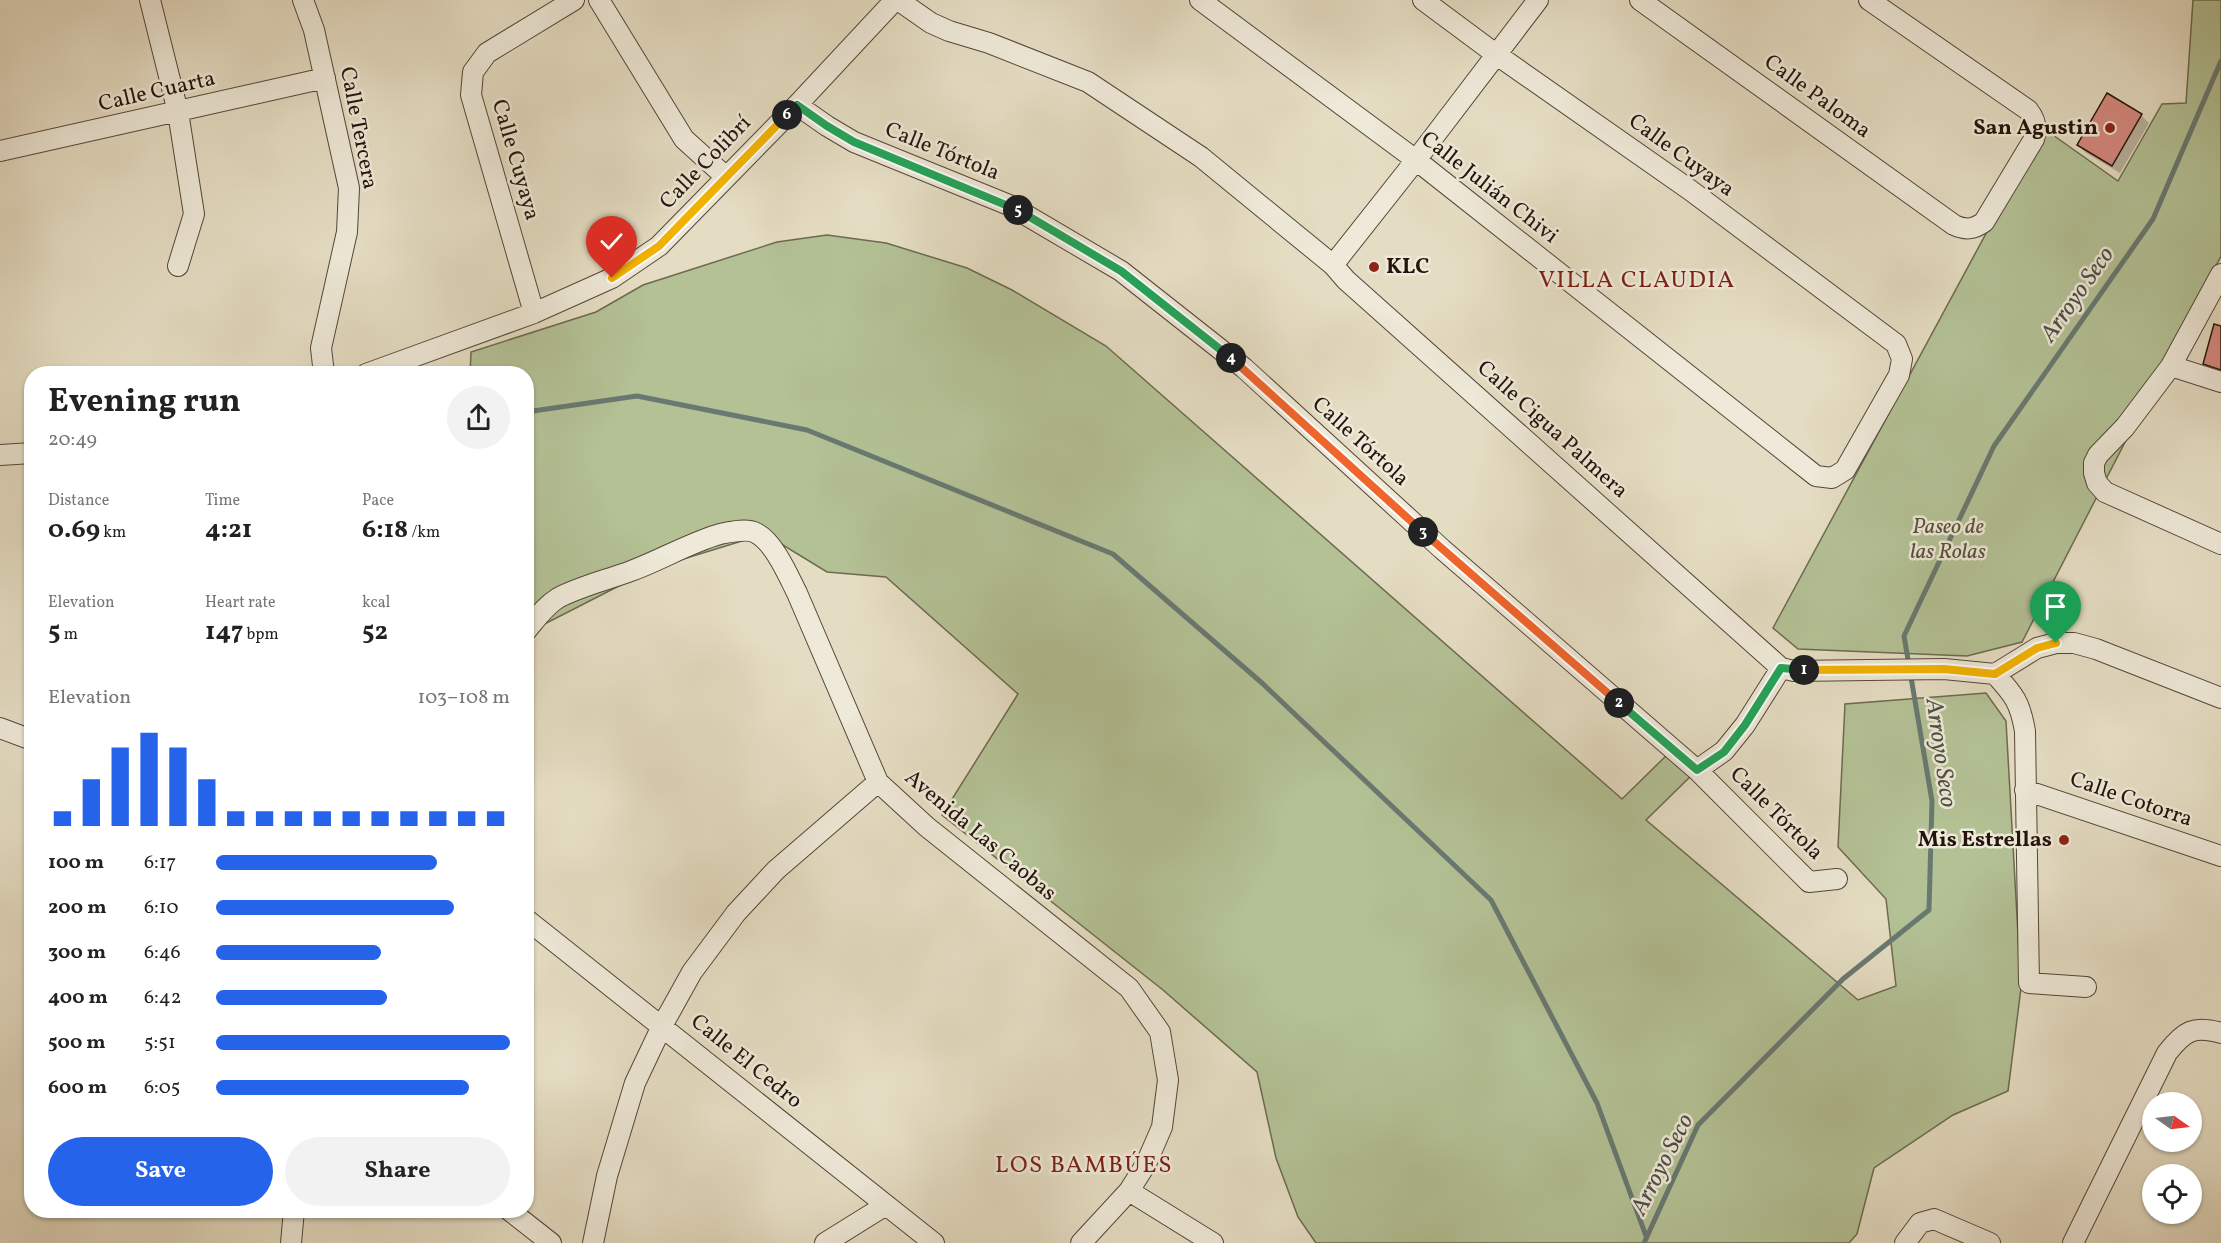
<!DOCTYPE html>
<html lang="en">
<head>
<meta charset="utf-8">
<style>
  body { margin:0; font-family:Vollkorn,serif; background:#f2f2f2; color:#222; height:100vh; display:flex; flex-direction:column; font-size:22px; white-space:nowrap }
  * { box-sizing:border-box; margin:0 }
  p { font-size:20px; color:#767676 }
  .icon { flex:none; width:33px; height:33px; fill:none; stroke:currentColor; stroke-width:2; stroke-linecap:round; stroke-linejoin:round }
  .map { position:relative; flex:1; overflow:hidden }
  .details { position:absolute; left:24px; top:366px; width:510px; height:852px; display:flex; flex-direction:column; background:#fff; border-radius:24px; box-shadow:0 2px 4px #0004 }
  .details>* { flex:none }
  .needle { width:39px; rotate:104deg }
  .tools { position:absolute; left:2142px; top:1092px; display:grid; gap:12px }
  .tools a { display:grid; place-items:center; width:60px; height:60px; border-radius:50%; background:#fff; box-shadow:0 2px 4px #0004; font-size:30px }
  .pin { position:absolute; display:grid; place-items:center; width:51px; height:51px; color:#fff; margin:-62px -26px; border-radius:50% 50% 50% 0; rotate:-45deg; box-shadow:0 0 6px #0007 }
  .pin .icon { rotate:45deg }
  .km { position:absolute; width:30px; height:30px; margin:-15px; border-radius:50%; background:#222; color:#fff; font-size:16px; line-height:30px; text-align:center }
  .round { display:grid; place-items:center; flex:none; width:63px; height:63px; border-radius:32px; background:#f2f2f2 }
  .head { display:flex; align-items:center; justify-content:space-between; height:102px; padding:0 24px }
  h1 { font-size:33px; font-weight:700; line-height:45px }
  .figures { display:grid; grid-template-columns:repeat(3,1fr); gap:9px; height:102px; padding:6px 24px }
  .figures div { display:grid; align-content:center }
  .figures b { font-size:26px; font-weight:700 }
  .figures small { font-size:16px; font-weight:400 }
  .figures p { font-size:16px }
  .chart { height:168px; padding:12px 24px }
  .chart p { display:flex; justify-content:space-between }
  .chart svg { width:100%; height:108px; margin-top:6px; stroke:#2563eb; stroke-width:6 }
  .action { display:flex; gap:12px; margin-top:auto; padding:12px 24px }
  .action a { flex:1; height:69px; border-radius:36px; background:#2563eb; color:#fff; font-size:24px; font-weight:700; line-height:69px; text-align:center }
  .action a+a { background:#f2f2f2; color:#222 }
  ul { padding:0 24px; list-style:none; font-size:20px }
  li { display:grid; grid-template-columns:96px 72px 1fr; align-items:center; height:45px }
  li i { height:15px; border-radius:8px; background:#2563eb }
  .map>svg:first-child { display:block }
</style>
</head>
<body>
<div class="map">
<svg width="2221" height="1243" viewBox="0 0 2221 1243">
  <rect width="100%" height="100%" fill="#e5ddc3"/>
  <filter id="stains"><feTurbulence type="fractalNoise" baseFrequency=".00333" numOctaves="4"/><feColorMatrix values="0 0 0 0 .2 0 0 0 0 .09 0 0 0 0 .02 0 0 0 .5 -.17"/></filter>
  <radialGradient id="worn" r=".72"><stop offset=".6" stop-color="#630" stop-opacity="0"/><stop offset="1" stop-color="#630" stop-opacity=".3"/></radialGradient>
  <!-- green -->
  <path fill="#b3c195" stroke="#6c6a50" stroke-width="1.5" d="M2193,0H2221V256L2022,642L1967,656L1798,649L1773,628L2043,128L2118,181L2162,104L2186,103Z
    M827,235L886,243L967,268L1012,290L1106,346L1622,799L1672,750L1697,770L1646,820L1858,1000L1896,986L1886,899L1838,847L1845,704L1986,693L2006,721L2021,988L2008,1091L1953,1115L1874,1168L1857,1234L1849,1243H1316L1298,1217L1276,1158L1257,1072L1163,990L942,815L1018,694L886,577L827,572L765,534L654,568L527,633L526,374H470L471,352L596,312L643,285L777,242Z"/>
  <!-- shadow -->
  <path fill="#0003" d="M2141,115L2149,123L2120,173L2086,153L2078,145Z
    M2221,328V372L2209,369L2204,364Z"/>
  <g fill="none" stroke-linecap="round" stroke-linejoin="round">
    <!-- stream -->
    <path stroke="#687971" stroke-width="5" d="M526,412L637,396L807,430L1113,554L1262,683L1491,900L1597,1103L1646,1236
      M1644,1243L1698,1125L1843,979L1929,910L1932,801L1904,636L1994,446L2153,219L2221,61"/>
  </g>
  <!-- building -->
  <path fill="#d68980" stroke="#24140c" stroke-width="1.5" d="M2107,93L2142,114L2112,166L2077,145Z
    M2214,324L2221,326V370L2203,364Z"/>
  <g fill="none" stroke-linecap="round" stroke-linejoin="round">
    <!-- minor casing -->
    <g stroke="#54463a" stroke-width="22">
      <path id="minor" d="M150,0L178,112L194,214L178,266
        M303,0L314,30L349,188L347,232L321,348L324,374
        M599,0L684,139L726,177
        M898,0L931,23L949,31L989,43L1088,82L1201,157L1333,265L1346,280L1781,668L1794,671L1944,669L1995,674L2037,648L2056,643H2074L2096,649L2221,698
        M1200,0L1416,160L1816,476L1832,478L1845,470L1899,375L1902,359L1896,344L1690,190L1497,55L1423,0
        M1640,0L1954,225C1965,230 1973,230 1984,222L2034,139C2038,128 2035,119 2028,110L1869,0
        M797,105L827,126L854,142L1009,205L1121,271L1244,368L1442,549L1697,770L1809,882L1837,879
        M0,151L325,78
        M1333,265L1416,160L1538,0
        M2221,274L2171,366L2125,427L2098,455L2094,463V473L2097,483L2105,492L2221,544
        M534,313L471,95L473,72L487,53L574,0
        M2171,366L2221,382
        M366,374L534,313L612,278L659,246L797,105L895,0
        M0,455L32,453
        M526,631C536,619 545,606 558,598C581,586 607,580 631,571C661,560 689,543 720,534C730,532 747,528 756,533C774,542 788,575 797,593L878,782L927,827L1129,988L1160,1032L1168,1080L1162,1127L1146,1164L1129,1191L1081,1243
        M1995,674C2014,695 2020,702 2025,731L2029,983L2086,987
        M0,728L32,740
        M1697,770L1724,751L1745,725L1781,668
        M2025,790L2221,856
        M526,919L934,1243
        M1129,1191L1213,1243
        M509,1210L551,1243
        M291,1243L294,1210
        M593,1243L607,1176L635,1083L662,1026L692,972L736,913L776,870L878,782
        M825,1243L886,1205
        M1905,1243L1920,1223L1934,1219L1990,1243
        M2073,1243L2167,1053C2184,1031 2194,1025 2221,1033"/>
    </g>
    <!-- minor -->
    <use href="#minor" stroke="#eee9d8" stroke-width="20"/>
  </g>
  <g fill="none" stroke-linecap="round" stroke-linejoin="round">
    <!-- split-1 casing -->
    <g stroke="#fff" stroke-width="12">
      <path id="split-1" d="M1804,670L1944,669L1995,674L2037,648L2056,643"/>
    </g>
    <!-- split-2 casing -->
    <g stroke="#fff" stroke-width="12">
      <path id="split-2" d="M1619,703L1697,770L1724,752L1745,725L1781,668L1804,670"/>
    </g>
    <!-- split-3 casing -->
    <g stroke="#fff" stroke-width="12">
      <path id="split-3" d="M1423,532L1619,703"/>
    </g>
    <!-- split-4 casing -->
    <g stroke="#fff" stroke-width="12">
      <path id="split-4" d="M1231,358L1423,532"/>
    </g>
    <!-- split-5 casing -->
    <g stroke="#fff" stroke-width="12">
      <path id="split-5" d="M1018,210L1121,271L1231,358"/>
    </g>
    <!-- split-6 casing -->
    <g stroke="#fff" stroke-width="12">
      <path id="split-6" d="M787,115L797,105L827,126L854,142L1018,210"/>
    </g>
    <!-- split-7 casing -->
    <g stroke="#fff" stroke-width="12">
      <path id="split-7" d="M612,278L659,246L787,115"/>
    </g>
    <!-- split-1 -->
    <use href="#split-1" stroke="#f5b400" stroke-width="8"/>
    <!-- split-2 -->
    <use href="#split-2" stroke="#22a559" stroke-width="8"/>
    <!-- split-3 -->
    <use href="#split-3" stroke="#f0652b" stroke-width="8"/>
    <!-- split-4 -->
    <use href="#split-4" stroke="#f0652b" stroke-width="8"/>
    <!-- split-5 -->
    <use href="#split-5" stroke="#22a559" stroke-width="8"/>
    <!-- split-6 -->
    <use href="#split-6" stroke="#22a559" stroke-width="8"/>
    <!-- split-7 -->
    <use href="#split-7" stroke="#f5b400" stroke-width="8"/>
  </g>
  <!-- markers -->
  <g fill="#8f2418" stroke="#eee9d8" stroke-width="2">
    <circle cx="2110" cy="128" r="6"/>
    <circle cx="1374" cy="267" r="6"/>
    <circle cx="2064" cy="840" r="6"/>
  </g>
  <g text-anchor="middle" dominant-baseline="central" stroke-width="5" stroke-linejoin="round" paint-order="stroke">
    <!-- street labels -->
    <g font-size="22" fill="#24140c" stroke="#eee9d8">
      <text transform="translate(157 92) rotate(-13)">Calle Cuarta</text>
      <text transform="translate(1817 97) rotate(36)">Calle Paloma</text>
      <text transform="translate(358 128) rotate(79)">Calle Tercera</text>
      <text transform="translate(942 152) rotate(22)">Calle Tórtola</text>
      <text transform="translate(1681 156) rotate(36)">Calle Cuyaya</text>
      <text transform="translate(515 160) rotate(74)">Calle Cuyaya</text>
      <text transform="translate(706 163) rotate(-46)">Calle Colibrí</text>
      <text transform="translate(1489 188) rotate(38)">Calle Julián Chivi</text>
      <text transform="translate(1552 430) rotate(42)">Calle Cigua Palmera</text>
      <text transform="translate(1360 442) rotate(42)">Calle Tórtola</text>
      <text transform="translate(2131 800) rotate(19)">Calle Cotorra</text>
      <text transform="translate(1776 814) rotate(45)">Calle Tórtola</text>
      <text transform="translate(980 836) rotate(40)">Avenida Las Caobas</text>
      <text transform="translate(746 1062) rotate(39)">Calle El Cedro</text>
    </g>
    <!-- poi labels -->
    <g font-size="22" font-weight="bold" fill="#24140c" stroke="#eee9d8" text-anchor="end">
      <text x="2098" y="128">San Agustin</text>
      <text x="1386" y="267" text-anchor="start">KLC</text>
      <text x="2052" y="840">Mis Estrellas</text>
    </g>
    <!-- park labels -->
    <g font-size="22" font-style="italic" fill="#56513c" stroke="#eee9d8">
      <text x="1948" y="527">Paseo de<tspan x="1948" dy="25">las Rolas</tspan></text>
    </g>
    <!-- neighbourhood labels -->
    <g font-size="24" letter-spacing="1.5" fill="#7a1f14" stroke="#eee9d8">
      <text x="1637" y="281">VILLA CLAUDIA</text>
      <text x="1084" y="1166">LOS BAMBÚES</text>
    </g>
    <!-- water labels -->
    <g font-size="24" font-style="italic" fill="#4c4f47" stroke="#eee9d8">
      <text transform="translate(2078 295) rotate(-55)">Arroyo Seco</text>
      <text transform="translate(1940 753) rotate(82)">Arroyo Seco</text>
      <text transform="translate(1663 1165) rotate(-63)">Arroyo Seco</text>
    </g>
  </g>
  <rect width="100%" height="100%" filter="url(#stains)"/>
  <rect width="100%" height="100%" fill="url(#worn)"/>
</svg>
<div class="tools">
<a><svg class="needle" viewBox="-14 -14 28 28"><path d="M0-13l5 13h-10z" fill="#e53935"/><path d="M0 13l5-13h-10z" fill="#767676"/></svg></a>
<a><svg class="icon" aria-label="locate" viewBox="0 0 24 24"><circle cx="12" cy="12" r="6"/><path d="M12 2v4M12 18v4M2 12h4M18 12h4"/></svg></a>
</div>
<div class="pin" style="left:2056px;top:643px;background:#1e9e55"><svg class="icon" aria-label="arrive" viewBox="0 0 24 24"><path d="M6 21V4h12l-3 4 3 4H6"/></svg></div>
<div class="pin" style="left:612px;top:278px;background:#d93025"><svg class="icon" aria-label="check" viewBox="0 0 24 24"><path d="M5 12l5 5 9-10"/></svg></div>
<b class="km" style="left:1804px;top:670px">1</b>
<b class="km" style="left:1619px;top:703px">2</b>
<b class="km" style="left:1423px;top:532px">3</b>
<b class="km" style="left:1231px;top:358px">4</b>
<b class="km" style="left:1018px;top:210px">5</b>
<b class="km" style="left:787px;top:115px">6</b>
<section class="details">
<div class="head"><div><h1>Evening run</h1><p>20:49</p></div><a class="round"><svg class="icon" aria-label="share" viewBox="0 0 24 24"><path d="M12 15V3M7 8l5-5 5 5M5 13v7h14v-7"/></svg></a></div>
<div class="figures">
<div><p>Distance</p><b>0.69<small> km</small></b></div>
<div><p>Time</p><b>4:21</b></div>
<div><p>Pace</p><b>6:18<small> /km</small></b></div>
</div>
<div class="figures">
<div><p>Elevation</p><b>5<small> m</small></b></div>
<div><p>Heart rate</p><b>147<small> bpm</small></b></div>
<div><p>kcal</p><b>52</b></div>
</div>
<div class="chart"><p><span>Elevation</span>103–108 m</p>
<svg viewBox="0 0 160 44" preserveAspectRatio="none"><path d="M5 44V38M15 44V25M25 44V12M35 44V6M45 44V12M55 44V25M65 44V38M75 44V38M85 44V38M95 44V38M105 44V38M115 44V38M125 44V38M135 44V38M145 44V38M155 44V38"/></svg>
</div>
<ul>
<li><b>100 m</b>6:17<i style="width:75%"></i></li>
<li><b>200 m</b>6:10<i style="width:81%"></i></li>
<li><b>300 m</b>6:46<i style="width:56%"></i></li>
<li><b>400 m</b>6:42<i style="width:58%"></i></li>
<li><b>500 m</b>5:51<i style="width:100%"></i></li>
<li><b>600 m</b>6:05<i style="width:86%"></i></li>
</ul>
<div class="action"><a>Save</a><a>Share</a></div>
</section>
</div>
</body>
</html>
